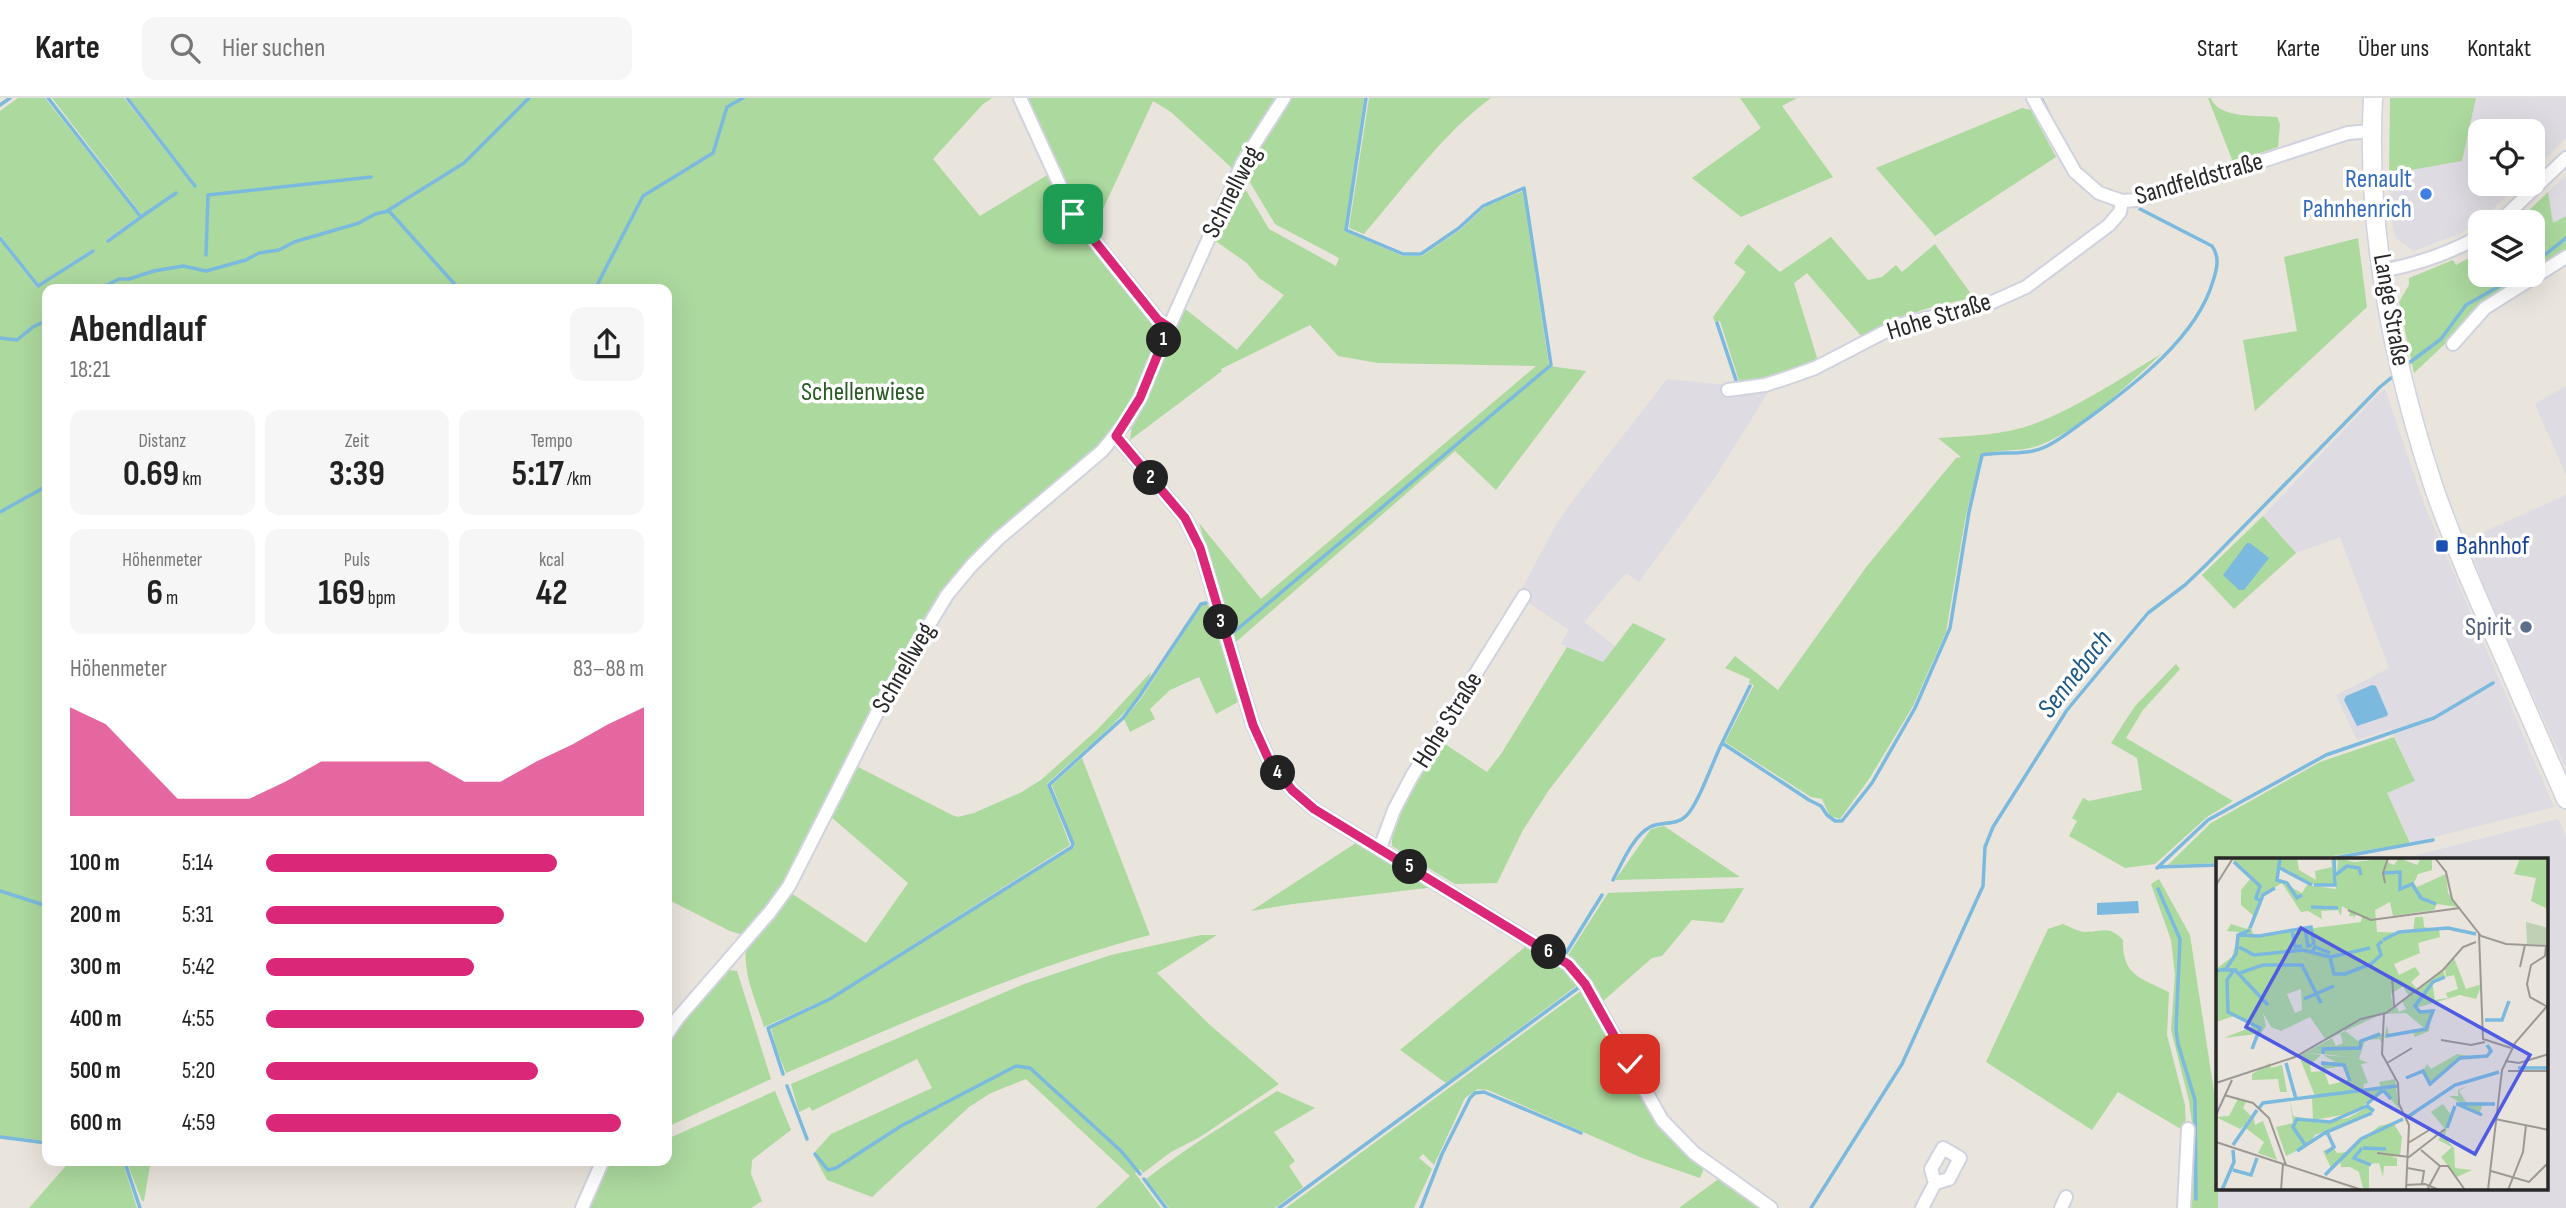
<!DOCTYPE html>
<html lang="de">
<head>
<meta charset="utf-8">
<style>
  body { margin:0; font-family:"Sofia Sans Condensed",sans-serif; background:#f6f6f6; color:#222; height:100vh; display:flex; flex-direction:column; font-size:26px; white-space:nowrap }
  * { box-sizing:border-box; margin:0 }
  p { font-size:23px; color:#767676 }
  .icon { flex:none; width:38px; height:38px; fill:none; stroke:currentColor; stroke-width:2; stroke-linecap:round; stroke-linejoin:round }
  .map { position:relative; flex:1; overflow:hidden }
  .sheet { position:absolute; left:42px; top:186px; width:630px; height:882px; display:flex; flex-direction:column; background:#fff; border-radius:14px; box-shadow:0 7px 28px #0002 }
  .sheet>* { flex:none }
  .tools { position:absolute; left:2468px; top:21px; display:grid; gap:14px }
  .tools a { display:grid; place-items:center; width:77px; height:77px; border-radius:14px; background:#fff; box-shadow:0 7px 28px #0002; font-size:35px }
  .pin { position:absolute; display:grid; place-items:center; width:60px; height:60px; color:#fff; margin:-30px; border-radius:14px; box-shadow:0 4px 10px #0006 }
  .km { position:absolute; width:35px; height:35px; margin:-18px; border-radius:50%; background:#222; color:#fff; font-size:19px; line-height:35px; text-align:center }
  .round { display:grid; place-items:center; flex:none; width:74px; height:74px; border-radius:14px; background:#f6f6f6 }
  .overview { display:flex; align-items:center; justify-content:space-between; height:119px; padding:0 28px }
  h1 { font-size:38px; font-weight:700; line-height:52px }
  .stats { display:grid; grid-template-columns:repeat(3,1fr); gap:10px; height:119px; padding:7px 28px }
  .stats div { display:grid; align-content:center; border-radius:14px; background:#f6f6f6; text-align:center }
  .stats b { font-size:35px; font-weight:700 }
  .stats small { font-size:19px; font-weight:400 }
  .stats p { font-size:19px }
  .chart { height:196px; padding:14px 28px }
  .chart p { display:flex; justify-content:space-between }
  .chart svg { width:100%; height:126px; margin-top:7px; fill:#db2777; opacity:.7 }
  ul { padding:0 28px; list-style:none; font-size:23px }
  li { display:grid; grid-template-columns:112px 84px 1fr; align-items:center; height:52px }
  li i { height:18px; border-radius:9px; background:#db2777 }
  header { display:flex; align-items:center; gap:42px; box-sizing:border-box; height:98px; padding:0 35px; background:#fff; border-bottom:2px solid #e0e0e0 }
  header strong { font-size:33px }
  nav { display:flex; gap:38px; margin-inline-start:auto; font-size:24px }
  .search { width:490px; height:63px; background:#f6f6f6; display:flex; align-items:center; gap:18px; box-sizing:border-box; padding:0 24px; border-radius:14px; color:#767676; font-size:26px }
  .map>svg:first-child { display:block }
</style>
</head>
<body>
<header>
<strong>Karte</strong>
<div class="search"><svg class="icon" aria-label="search" viewBox="0 0 24 24"><circle cx="10" cy="10" r="6"/><path d="M15 15l6 6"/></svg>Hier suchen</div>
<nav><a>Start</a><a>Karte</a><a>Über uns</a><a>Kontakt</a></nav>
</header>
<div class="map">
<svg width="2566" height="1110" viewBox="0 0 2566 1110">
  <rect width="100%" height="100%" fill="#e9e4dc"/>
  <!-- industrial -->
  <path fill="#dedbe2" d="M2476,0H2566V40L2532,73V33H2480V86H2519L2491,113L2459,136L2414,153L2396,140L2393,131L2389,76L2462,63Z
    M2566,77V118L2553,126L2548,94Z
    M1667,281L1725,287L1723,297L1770,291L1714,381L1639,484L1626,475L1584,524L1615,548L1603,564L1561,546L1569,532L1518,498L1557,425L1574,401Z
    M2566,288V377L2535,306Z
    M2385,291L2424,406L2554,709L2411,745L2386,694L2415,683L2391,631L2357,642L2336,597L2389,570L2340,439L2296,455L2263,418L2376,298Z
    M2566,397V670L2482,484L2468,441Z
    M2558,721L2566,739V1110H2218V1091H2547V762H2398Z"/>
  <!-- green -->
  <path fill="#acd99e" d="M18,0H45L139,118L106,142L107,144L178,95L176,94L142,117L52,0H124L192,86L194,84L129,0H992L983,6L933,61L980,118L1049,76L1161,235L1135,296L1122,320L1098,348L993,437L944,492L917,533L868,619L797,763L765,811L743,837L730,833L667,801V191H47V1043L0,1038V142L37,190L95,153L93,151L38,186L0,137V13Z
    M1024,0H1277L1234,72L1171,14L1153,3L1092,135L1077,115Z
    M1291,0H1364L1345,133L1403,158H1422L1460,132L1486,108L1523,93L1549,268L1586,273L1496,392L1455,353L1236,544L1199,425L1261,501L1536,268L1378,265L1338,258L1310,227L1221,271L1222,273L1130,342L1132,327L1145,302L1184,210L1237,252L1284,197L1259,180L1247,165L1214,142L1241,84L1269,131L1336,168L1339,160L1275,126L1245,76Z
    M1369,0H1491C1443,35 1402,92 1364,136L1349,130Z
    M1740,0H1797L1782,8L1833,79L1741,119L1692,80L1761,30Z
    M2208,0H2211C2218,21 2258,17 2277,19L2280,26L2278,49L2233,64Z
    M2390,0H2476L2462,63L2389,76Z
    M2022,10L2031,12L2056,59L1935,138L1876,70Z
    M2548,94L2553,125L2566,118V151L2532,174V124H2517Z
    M1831,139L1868,182L1882,179L1896,167L1902,174L1935,146L1974,200C1928,208 1902,217 1862,239L1807,175L1794,185L1818,263L1786,276L1740,286L1720,223L1715,224L1713,219L1746,174L1734,165L1748,146L1780,174Z
    M2358,140L2367,209L2255,313L2243,242L2297,233L2284,159Z
    M2480,154V177H2528L2480,206L2447,244L2414,275L2399,204L2409,187V180L2453,162L2456,167Z
    M2161,256C2128,287 2082,331 2040,347C2021,354 2001,351 1981,356L1965,422L1946,534L1913,608L1869,681L1840,721L1830,718L1822,701L1811,699L1725,644L1754,587L1749,585L1750,581L1725,570L1735,558L1778,592L1867,468L1956,360L1961,359L1938,340C1969,338 2004,337 2034,326C2078,309 2120,281 2161,256Z
    M2263,418L2296,455L2234,511L2202,477Z
    M1208,506L1238,604L1216,616L1199,579L1170,592L1150,611L1155,621L1130,634L1124,621L1140,602L1202,507Z
    M1633,525L1666,541L1549,692L1523,732L1497,785L1455,786L1392,748C1390,713 1422,672 1439,642L1487,674L1501,656L1567,549L1603,564Z
    M2176,566L2180,571L2143,612L2126,640L2233,703L2207,719L2155,766L2125,770L2069,738L2077,723L2072,720L2083,700L2089,703L2142,692L2137,660L2111,645L2135,608Z
    M1151,574C1144,607 1073,660 1047,686L1070,747L829,900L764,929C757,905 743,877 746,851L791,795L866,845L908,785L831,719L856,668L952,717L958,719L974,715L1020,695L1041,682L1098,631Z
    M2394,639L2415,683L2387,695L2410,745L2321,760L2218,762V765L2168,767L2211,725L2320,664Z
    M1082,660L1150,837C1024,870 906,924 786,975L776,950L771,930L830,902L1075,749L1052,687Z
    M1664,728L1740,779L1615,782L1651,731Z
    M1356,745L1435,789L1293,806L1251,813Z
    M2159,781L2190,837L2218,1020V1110H2190L2193,1032L2189,1003L2171,932L2175,877L2171,842L2151,786Z
    M1744,790L1723,825L1692,822L1662,858L1652,860L1602,904C1592,887 1584,870 1567,859L1608,795Z
    M2063,826C2070,829 2079,834 2086,834C2104,834 2108,827 2123,842C2122,878 2141,880 2169,894L2167,937L2185,1007L2186,1034L2118,994L2092,1032L1986,964L2048,831Z
    M1201,837H1217L1157,875L1211,928L1279,986L1200,1039L1171,1054L1143,1075L1140,1071L1135,1075L1161,1110H1096L1130,1078L1026,981L991,995L969,1009L872,1099L827,1082L813,1056L831,1036L932,990L917,961L812,1013L810,1009L799,1014L791,986L1024,886L1111,857Z
    M1525,849L1564,870L1579,886L1446,985L1400,952Z
    M727,872L737,873L771,981L667,1029V949L684,922Z
    M1582,892L1649,1011L1673,1043L1704,1070L1700,1080L1642,1060L1488,992L1478,991L1465,1000L1434,1067L1423,1056L1419,1060L1432,1071L1414,1110H1286Z
    M775,993L791,1032L752,1062L751,1076L762,1103L751,1110H588L608,1068L621,1062H667V1041Z
    M1277,993L1315,1010L1274,1034L1295,1063L1289,1068L1303,1089L1275,1110H1169L1146,1081C1187,1049 1233,1022 1277,993Z
    M71,1062H122L137,1110H29Z
    M126,1062H151L144,1103H142Z
    M1720,1080L1763,1110H1679Z"/>
  <!-- water -->
  <path fill="#7bbade" d="M2247,445H2250L2269,460L2244,492H2239L2223,477Z
    M2372,587L2376,588L2388,616L2387,618L2357,628L2344,602L2346,598Z
    M2138,803L2139,815L2097,817V805Z"/>
  <g fill="none" stroke-linecap="round" stroke-linejoin="round">
    <!-- stream -->
    <path stroke="#7bbade" stroke-width="3.5" d="M48,0L141,119L176,95
      M127,0L195,88
      M2041,0L2048,14
      M0,7L10,0
      M387,113L464,65L529,0
      M0,140L38,188L93,153
      M108,143L141,119
      M206,157L208,97L371,79
      M2532,167L2566,140
      M99,191L119,181H129L154,173L183,168L206,173L246,162L259,155L279,152L294,144L359,125L375,116L389,113L459,191
      M595,191L643,98L713,55L727,9L743,0
      M1717,225L1737,285
      M0,240L17,242L33,229L47,222
      M2405,268L2441,241L2466,207L2519,177
      M0,414L47,388
      M1234,534L1551,267L1524,90L1483,108L1459,130L1421,156H1403L1346,132L1366,0
      M1722,645L1750,588
      M2324,762L2433,742
      M2158,769L2218,767
      M2157,770L2208,722L2326,657L2434,620L2493,585
      M1613,782C1622,765 1633,738 1650,729C1662,723 1676,728 1686,718C1698,707 1713,663 1722,645L1809,702L1821,708L1827,717L1835,723H1842L1872,685L1915,610L1950,530L1969,414L1982,357C2003,353 2026,358 2045,349C2061,342 2075,329 2090,319C2135,286 2197,239 2213,183C2217,171 2220,159 2212,148L2140,111
      M2158,791L2180,841L2176,931L2178,946L2195,1002L2196,1101
      M0,793L47,808
      M1566,855L1602,797
      M783,976L768,930L830,901L1072,749L1073,746L1049,687L1123,620L1139,599L1201,506L1206,505
      M787,988L807,1041
      M0,1039L47,1045
      M815,1056L828,1072L836,1070L901,1028L1016,968L1030,970L1121,1053L1140,1076
      M124,1062L140,1110
      M1144,1081L1166,1110
      M1279,1110L1578,890
      M1421,1110L1442,1056L1470,1000L1475,995L1484,994L1581,1035
      M1811,1110L1902,966L1983,788L1985,749L1993,729L2067,612L2148,515L2185,487L2207,466L2380,289L2397,275"/>
    <!-- minor casing -->
    <g stroke="#d1d2df" stroke-width="16">
      <path id="minor" d="M1020,0L1073,116L1158,222L1169,229
        M2033,0L2075,74L2099,95L2122,103L2137,102L2201,83L2348,35L2371,33
        M2499,124L2566,60
        M2382,173C2417,166 2449,156 2480,138
        M2453,246L2485,210L2566,159
        M1728,292L1765,287L1787,280L1815,270L1898,227L1988,206L2026,189L2109,127L2120,114L2122,103
        M1116,338L1185,420L1200,450L1253,627L1268,660L1292,692L1314,711L1568,866L1585,886L1662,1022L1694,1055L1771,1110
        M1380,750L1394,712L1412,678L1524,498
        M667,936L678,920L770,814L789,788L884,601L947,497L972,467L998,441L1102,353L1127,323L1140,300L1169,229L1243,64L1284,0
        M582,1110L603,1062
        M1922,1110L1935,1085L1931,1071L1943,1050L1960,1060L1949,1081L1935,1085
        M2061,1110L2066,1099
        M2184,1110L2188,1031"/>
    </g>
    <!-- secondary casing -->
    <g stroke="#d1d2df" stroke-width="21">
      <path id="secondary" d="M2373,0C2366,130 2393,265 2433,387C2452,443 2476,497 2500,550C2522,600 2544,651 2566,701"/>
    </g>
    <!-- minor -->
    <use href="#minor" stroke="#fff" stroke-width="12"/>
    <!-- secondary -->
    <use href="#secondary" stroke="#fff" stroke-width="18"/>
  </g>
  <g fill="none" stroke-linecap="round" stroke-linejoin="round">
    <!-- route casing -->
    <g stroke="#fff" stroke-width="14">
      <path id="route" d="M1073,116L1158,222L1169,229L1140,300L1116,338L1185,420L1200,450L1253,627L1268,660L1292,692L1314,711L1568,866L1585,886L1630,966"/>
    </g>
    <!-- route -->
    <use href="#route" stroke="#db2777" stroke-width="9"/>
  </g>
  <!-- markers -->
  <circle fill="#3f7fe0" stroke="#fff" stroke-width="2.5" cx="2426" cy="96" r="7"/>
  <rect fill="#1a4fb4" stroke="#fff" stroke-width="2.5" x="2435" y="441" width="14" height="14" rx="3.5"/>
  <circle fill="#5c6f8a" stroke="#fff" stroke-width="2.5" cx="2526" cy="529" r="7"/>
  <g text-anchor="middle" dominant-baseline="central" stroke-width="7" stroke-linejoin="round" paint-order="stroke">
    <!-- street labels -->
    <g font-size="26" fill="#282828" stroke="#fff">
      <text transform="translate(2199 81) rotate(-16)">Sandfeldstraße</text>
      <text transform="translate(1232 94) rotate(-63)">Schnellweg</text>
      <text transform="translate(2391 212) rotate(80)">Lange Straße</text>
      <text transform="translate(1939 219) rotate(-17)">Hohe Straße</text>
      <text transform="translate(904 570) rotate(-60)">Schnellweg</text>
      <text transform="translate(1448 622) rotate(-58)">Hohe Straße</text>
    </g>
    <!-- shop labels -->
    <g font-size="26" fill="#366cbe" stroke="#fff" text-anchor="end">
      <text x="2412" y="81">Renault<tspan x="2412" dy="30">Pahnhenrich</tspan></text>
    </g>
    <!-- park labels -->
    <g font-size="26" fill="#285b22" stroke="#fff">
      <text x="863" y="294">Schellenwiese</text>
    </g>
    <!-- transit labels -->
    <g font-size="26" fill="#164399" stroke="#fff" text-anchor="start">
      <text x="2456" y="448">Bahnhof</text>
    </g>
    <!-- service labels -->
    <g font-size="26" fill="#4e5e75" stroke="#fff" text-anchor="end">
      <text x="2512" y="529">Spirit</text>
    </g>
    <!-- water labels -->
    <g font-size="28" font-style="italic" fill="#1e5887" stroke="#fff">
      <text transform="translate(2075 576) rotate(-52)">Sennebach</text>
    </g>
  </g>
  <!-- overview -->
  <g transform="translate(2216 760)">
    <rect width="332" height="332" fill="#e9e4dc"/>
    <path d="M20,0H81L83,12L100,22L99,13L116,9L115,0H121L117,16V28L91,26L63,10L61,22L86,35L91,27L120,31L122,0L138,4L172,0L171,4L178,7L183,0L201,7L205,0H216V12L202,16L198,25L201,29L230,16L232,35L242,49L221,46L218,52L177,58L174,44L159,52L161,74L197,75L199,59H207L208,69L223,72L224,79L202,85L204,95L178,106L183,117L199,109L204,116L195,124L202,132L192,137L187,128L175,136L177,148L172,153L110,182L94,159L65,173L55,169L47,155L50,168L35,190L40,176L8,180L40,167L18,158L0,164V111L16,99L23,74L11,73L15,66L31,71L39,59L25,47V32L35,20L17,3ZM66,25L85,54L92,53L106,61L105,53L122,52L125,58L126,48L134,53L133,58H138L136,62L141,56L146,59L145,64L38,78L35,70L47,37ZM85,131L86,152L79,155L71,136ZM304,0H332V51L315,43L320,20L298,16ZM238,100L250,131L266,126L260,141L244,137L200,150L204,154H216L213,173L199,179L197,174L168,180L171,167L173,177L208,170L190,155L169,156L180,147L183,154L190,151L186,143L227,112L229,119L216,124L219,142L232,140L230,135L242,131L238,117L230,119L229,111ZM128,172L142,183L167,175L166,185L163,181L149,182L143,201L152,205L145,206L152,225L148,226L147,232L165,230L163,224L179,221L183,251L167,232L138,255L97,262L96,239L99,238L83,198L116,180L120,188L127,185L124,175ZM107,191V196L132,199L107,197L119,204L105,206L108,211L128,208L132,222L113,227L108,213L95,214L94,207L105,197L90,195L105,196ZM241,196L265,200H244L213,225L207,213L211,206L215,211ZM54,205L55,210L66,207L71,234H64L62,221L36,222V216ZM251,228L243,233L250,244L267,246L263,256L233,238H242V232ZM22,241L30,244L27,250L35,258L30,264L37,258L39,267L47,263L61,302L42,295L48,284L27,268L24,271L0,259L13,258ZM74,242L77,258L104,265L132,260L152,249L158,254L99,277L92,287L70,298L60,269L77,265ZM227,246L235,257L239,247L228,279L238,290L239,310L256,312L241,319L225,299L236,289L222,282L229,271L215,254ZM190,262L178,266L186,279L184,298L174,299L181,300V308H168L167,319L163,305L153,306V332L147,330L143,314L134,309H125L124,304L115,310L107,293L117,289L121,295L132,294L163,268Z" fill="#acd99e" fill-rule="evenodd"/>
    <path d="M310,64L332,70V87L311,86Z" fill="#bfd0b5"/>
    <path fill="none" stroke="#7bbade" stroke-width="3.5" d="M64,0L61,22L71,25L81,40L86,37M18,4L44,28L40,40L45,43M64,10L96,27M168,15L184,14V31L196,26L205,40L220,46M118,18L131,8L143,10L145,17M98,27H119L118,0M95,49L122,50M34,70L47,37L59,30M90,70L95,69L98,87M76,72L79,89L86,88M23,77L43,78L89,70L92,88L96,87M167,82L183,74L232,70L260,76M23,89L38,97L87,92L114,99L118,116H129L155,106L165,97L162,87L166,83M96,94L99,89L114,95M114,99L154,90M7,112H18L11,122L12,154L44,170L36,191M19,112L52,147M0,113L10,111L20,96L22,77L34,72M24,115L47,107H86L105,145M88,141L118,128M269,162H286L293,143M170,178L210,171L217,153L204,154L199,148L217,124L229,119M107,196V191L144,190L145,183L164,176M70,205L80,241M105,205L128,207L134,223M302,210H331M190,220L207,213L214,226L244,200L271,198L275,193L271,187M151,246L167,232L175,241M240,246H279M241,246L266,257M43,250L47,245L181,228M193,258L239,227L283,214M231,270L239,248M17,287L41,252M90,288L77,269L81,261L114,264L151,248L158,253M146,290L138,300L155,307M147,290L170,291M81,293L110,274M110,295L118,289L111,274L156,255M17,312L35,317L41,300M109,317L145,281L187,261M6,332L18,304L17,292"/>
    <path fill="none" stroke="#9c9994" stroke-width="2" d="M219,0L230,14L236,41L265,78L290,86L333,88M169,25L167,15L172,0M0,27L17,0M132,52L155,62L244,50M263,76L267,181L295,190M304,109L309,87M176,119L178,148M330,148L314,139L311,126L315,107L329,98L330,88M168,155L166,196L182,225L183,246L193,267L190,332M225,182L255,187L269,184M289,203L303,205L333,196M171,205L196,190M292,213H333M0,225L79,199L145,161L170,155L227,112L247,89L260,84M8,237L37,245L53,260L70,307M0,257L16,222M279,261L333,272M0,284L146,332M192,285L215,271M205,292L224,308M161,295L193,299L229,271M224,308H232L249,332M191,310L208,313L206,326M275,313L313,324L333,304M190,327L209,326L223,332M65,332L67,306M211,332L224,308M272,332L286,212L299,185L333,146M292,332L307,294L310,267"/>
    <path fill="#4f5be2" fill-opacity="0.15" stroke="#4f5be2" stroke-width="3.5" d="M85,70L314,197L259,296L30,169Z"/>
    <rect width="332" height="332" fill="none" stroke="#282828" stroke-width="3.5"/>
  </g>
</svg>
<div class="tools">
<a><svg class="icon" aria-label="locate" viewBox="0 0 24 24"><circle cx="12" cy="12" r="6"/><path d="M12 2v4M12 18v4M2 12h4M18 12h4"/></svg></a>
<a><svg class="icon" aria-label="layers" viewBox="0 0 24 24"><path d="M12 4l9 5-9 5-9-5zM3 14l9 5 9-5"/></svg></a>
</div>
<div class="pin" style="left:1073px;top:116px;background:#1e9e55"><svg class="icon" aria-label="arrive" viewBox="0 0 24 24"><path d="M6 21V4h12l-3 4 3 4H6"/></svg></div>
<div class="pin" style="left:1630px;top:966px;background:#d93025"><svg class="icon" aria-label="check" viewBox="0 0 24 24"><path d="M5 12l5 5 9-10"/></svg></div>
<b class="km" style="left:1164px;top:242px">1</b>
<b class="km" style="left:1151px;top:380px">2</b>
<b class="km" style="left:1221px;top:524px">3</b>
<b class="km" style="left:1278px;top:675px">4</b>
<b class="km" style="left:1410px;top:769px">5</b>
<b class="km" style="left:1549px;top:854px">6</b>
<section class="sheet">
<div class="overview"><div><h1>Abendlauf</h1><p>18:21</p></div><a class="round"><svg class="icon" aria-label="share" viewBox="0 0 24 24"><path d="M12 15V3M7 8l5-5 5 5M5 13v7h14v-7"/></svg></a></div>
<div class="stats">
<div><p>Distanz</p><b>0.69<small> km</small></b></div>
<div><p>Zeit</p><b>3:39</b></div>
<div><p>Tempo</p><b>5:17<small> /km</small></b></div>
</div>
<div class="stats">
<div><p>Höhenmeter</p><b>6<small> m</small></b></div>
<div><p>Puls</p><b>169<small> bpm</small></b></div>
<div><p>kcal</p><b>42</b></div>
</div>
<div class="chart"><p><span>Höhenmeter</span>83–88 m</p>
<svg viewBox="0 0 160 44" preserveAspectRatio="none"><path d="M0 44V6L10 12L20 25L30 38L40 38L50 38L60 32L70 25L80 25L90 25L100 25L110 32L120 32L130 25L140 19L150 12L160 6V44z"/></svg>
</div>
<ul>
<li><b>100 m</b>5:14<i style="width:77%"></i></li>
<li><b>200 m</b>5:31<i style="width:63%"></i></li>
<li><b>300 m</b>5:42<i style="width:55%"></i></li>
<li><b>400 m</b>4:55<i style="width:100%"></i></li>
<li><b>500 m</b>5:20<i style="width:72%"></i></li>
<li><b>600 m</b>4:59<i style="width:94%"></i></li>
</ul>
</section>
</div>
</body>
</html>
